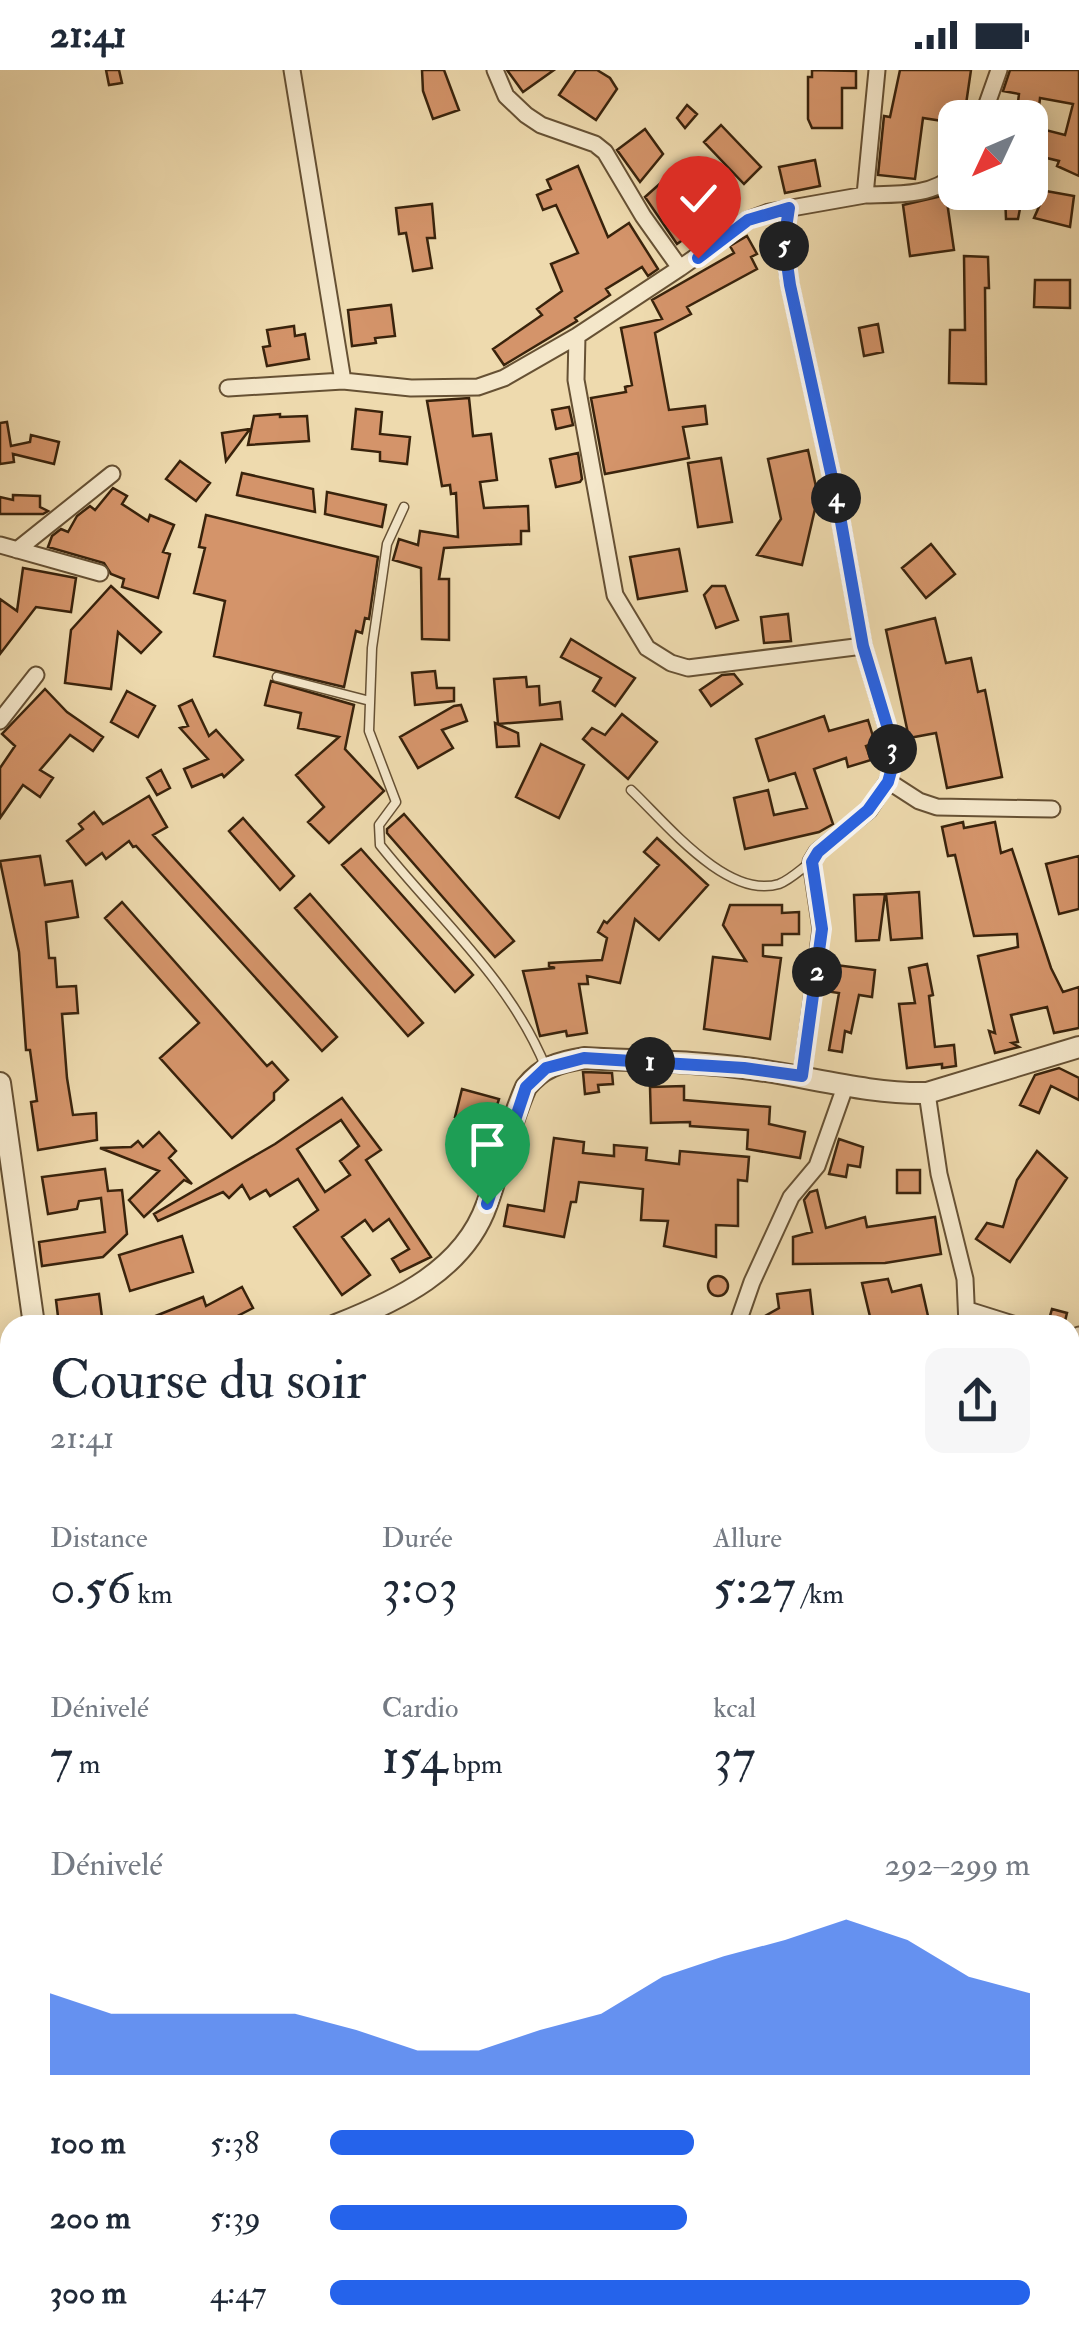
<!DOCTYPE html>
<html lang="fr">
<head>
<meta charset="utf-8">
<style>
  body { margin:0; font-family:"IM FELL Double Pica",serif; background:#f6f6f7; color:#1f2937; height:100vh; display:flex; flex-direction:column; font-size:38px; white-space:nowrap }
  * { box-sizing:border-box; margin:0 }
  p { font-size:32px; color:#747a83 }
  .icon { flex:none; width:55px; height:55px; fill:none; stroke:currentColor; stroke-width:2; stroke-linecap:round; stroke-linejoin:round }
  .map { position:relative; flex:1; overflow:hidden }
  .drawer { position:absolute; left:0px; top:1245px; width:1080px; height:1038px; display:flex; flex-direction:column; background:#fff; border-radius:30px 30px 0 0; box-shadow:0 5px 25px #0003 }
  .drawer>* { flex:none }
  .needle { width:65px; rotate:226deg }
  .controls { position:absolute; left:938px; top:30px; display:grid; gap:20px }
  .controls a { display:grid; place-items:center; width:110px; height:110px; border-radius:20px; background:#fff; box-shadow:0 5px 25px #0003; font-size:50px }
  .pin { position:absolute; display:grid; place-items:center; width:85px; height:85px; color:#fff; margin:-102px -42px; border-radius:50% 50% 50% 0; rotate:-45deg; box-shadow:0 0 10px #0007 }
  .pin .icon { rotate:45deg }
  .km { position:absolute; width:50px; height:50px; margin:-25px; border-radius:50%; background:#222; color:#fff; font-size:28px; line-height:50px; text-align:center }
  .round { display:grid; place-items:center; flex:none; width:105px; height:105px; border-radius:20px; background:#f6f6f7 }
  .summary { display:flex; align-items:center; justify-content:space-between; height:170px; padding:0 50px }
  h1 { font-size:55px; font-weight:600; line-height:75px }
  .stats { display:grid; grid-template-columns:repeat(3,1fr); gap:15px; height:170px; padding:10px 50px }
  .stats div { display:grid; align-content:center }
  .stats b { font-size:50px; font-weight:600 }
  .stats small { font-size:28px; font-weight:400 }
  .stats p { font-size:28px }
  .chart { height:280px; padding:20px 50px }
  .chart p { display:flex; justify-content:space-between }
  .chart svg { width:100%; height:180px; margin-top:10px; fill:#2563eb; opacity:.7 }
  ul { padding:0 50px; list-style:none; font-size:32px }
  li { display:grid; grid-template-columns:160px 120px 1fr; align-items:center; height:75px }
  li i { height:25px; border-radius:12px; background:#2563eb }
  .status { display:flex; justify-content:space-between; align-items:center; height:70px; padding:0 50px; background:#fff; direction:ltr }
  .status svg { height:28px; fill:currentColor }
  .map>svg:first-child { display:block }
</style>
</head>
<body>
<div class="status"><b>21:41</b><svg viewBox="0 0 49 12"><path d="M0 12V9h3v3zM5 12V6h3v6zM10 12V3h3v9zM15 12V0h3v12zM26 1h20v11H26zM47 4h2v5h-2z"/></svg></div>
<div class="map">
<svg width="1079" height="2282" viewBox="0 0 1079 2282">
  <rect width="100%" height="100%" fill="#eedaae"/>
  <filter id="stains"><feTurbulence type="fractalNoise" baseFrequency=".002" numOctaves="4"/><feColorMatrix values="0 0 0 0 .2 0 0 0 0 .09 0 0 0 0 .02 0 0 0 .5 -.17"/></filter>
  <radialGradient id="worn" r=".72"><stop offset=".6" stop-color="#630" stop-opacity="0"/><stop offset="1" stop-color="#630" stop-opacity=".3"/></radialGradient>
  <!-- building -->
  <path fill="#d4946a" stroke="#39230c" stroke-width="2.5" fill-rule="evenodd" d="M106,0H119L122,13L109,15Z
    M422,0H444L459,40L433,49L423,21Z
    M507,0H554L523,22Z
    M576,0H597L610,8L617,19L596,50L559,25Z
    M812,0L856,1V18H842V58H812L808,49V7H812Z
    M900,0H971L964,48H955V53L923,48L915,109L878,105L884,46L890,47Z
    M1010,0H1079V106L1057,96L1059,91L1030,84V56L1065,65L1073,34L1040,28L1038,48H1016L1019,24L1003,21Z
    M687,35L697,44L685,58L677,48Z
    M721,55L761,97L744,114L704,72Z
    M645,59L663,84L640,112L617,80Z
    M815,90L820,116L785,123L779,97Z
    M683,93L719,144L677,174L645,127Z
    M578,96L608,167L629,153L658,199L648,206L642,197L606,219L610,225L575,248L577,251L504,295L493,279L542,245L537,239L562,221L551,194L578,183L556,135L543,140L537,125L551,119L547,110Z
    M1046,121L1074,126L1070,157L1034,148Z
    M1023,123L1018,149H1006L1005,124Z
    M946,125L954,180L910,186L903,135Z
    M432,134L435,168H427L432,198L413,201L406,163L399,164L396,138Z
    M747,166L757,184L751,187L757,199L687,237L691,244L655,263L669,340L705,336L707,354L683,357L689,388L605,404L591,328L626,322L625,317L632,315L621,258L662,249L652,230L734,183L730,176Z
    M964,186L988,187L989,218H985L986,314L949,313L950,260H965Z
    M1035,210H1070V238L1034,237Z
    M391,235L395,266L375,268L376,273L352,276L348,240Z
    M878,254L883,282L864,286L859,258Z
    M294,256L295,266L305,264L309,289L267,296L263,277L270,276L267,260Z
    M469,328L473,366L491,364L497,410L480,412L484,438L528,436L529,461H521V474L444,478L439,509H449V570L422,569L421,498L393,490L399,469L418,475L420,461L458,467L456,423L451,424L450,415L442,416L427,331Z
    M569,337L573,355L556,359L552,340Z
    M356,339L382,342L380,364L410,367L407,394L380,391V382L352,379Z
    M280,344V347L307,346L309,371L248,375L254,346Z
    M7,352L11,376L30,372L31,365L59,372L54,394L13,384L14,392L0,394V353Z
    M250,359L226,391L222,363Z
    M808,380L818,426L802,495L757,485L781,449L768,389Z
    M578,383L582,409L580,412L556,417L550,389Z
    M721,388L732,452L698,457L688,393Z
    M180,391L210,413L196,431L166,409Z
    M242,403L313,419L315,442L237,425Z
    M113,418L127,426L122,434L148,451L150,445L174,455L163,482L170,484L158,528L122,517L124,509L111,504L104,493L48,477L52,466L61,459L68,462L77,446L90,436L95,440Z
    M327,422L386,435L382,457L325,444Z
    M13,425L40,426V437L48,441L43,444H0V427L13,430Z
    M206,445L378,487L369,549L365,548L362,563L356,561L344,617L214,586L225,531L194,523L205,478L199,477Z
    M931,474L955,504L926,528L902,498Z
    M679,479L687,521L638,529L630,487Z
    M23,498L76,508L71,542L36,537L0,584V529L17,541Z
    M111,516L161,562L141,583L118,562L111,619L65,613L71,560Z
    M712,516H725L738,550L716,558L704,525Z
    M788,544L791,571L764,573L761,547Z
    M935,548L946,593L971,588L978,622L985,620L1002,707L947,718L936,663L909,668L886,560Z
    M571,569L635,608L615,636L593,621L601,608L561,587Z
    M435,601L437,618H454V631L415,635L412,603Z
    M734,604L742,614L711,636L700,620L722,605Z
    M526,607L527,617L539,616L540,635L560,632L562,649L498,654L494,609Z
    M271,611L354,635L345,679L384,721L329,773L308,752L324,737L296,705L339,667L298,658L301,643L265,635Z
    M45,619L67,642L103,667L93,681L70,665L40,700L53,708L40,727L23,715L0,748V698L15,676L2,664Z
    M127,621L155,636L138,667L111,652Z
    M192,630L209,666L216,660L243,690L224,707L222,704L192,717L184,699L208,689L180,658L188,656L179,636Z
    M461,635L467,651L442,660L453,678L418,698L400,667L454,636Z
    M622,644L657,672L628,709L583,669L592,658L605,665Z
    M824,646L829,661L868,650L875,673L866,676L871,690L848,697L846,688L814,699L833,754L819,762L745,779L734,728L768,720L774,745L807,738L795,703L769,711L756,669Z
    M495,653L518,663L519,676L497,677Z
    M541,674L584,695L559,748L516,727Z
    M161,700L170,718L157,725L147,708Z
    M149,726L167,757L153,765L337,967L322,981L136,776L133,777L129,771L106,789L102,783L86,795L67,771L83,759L79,754L94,742L103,754Z
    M404,744L514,871L495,887L387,763V759Z
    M243,748L294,806L280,820L229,761Z
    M963,752L964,758L995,752L1001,783L1012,779L1051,898L1063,922L1079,917V958L1054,963L1047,937L1011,945L1018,972L1012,973L1019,977L995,983L989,961L995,963L978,886L1018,877L1017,864L974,866L955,785L948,786L942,757Z
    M657,768L708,815L659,870L635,849L620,913L587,906L588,914H579L587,963L567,966L566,961L540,966L523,901L555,898L549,896V893L602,890L607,868L598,862L604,851L607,853L659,795L644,782Z
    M361,779L473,905L455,922L342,795Z
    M40,786L45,815L72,811L78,847L46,852L49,888H55L57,917L76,916L78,943L62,944L67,1008L73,1045L96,1043L97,1070L38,1080L31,1032L37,1031L30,980H26L19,882L0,791Z
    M1079,786V839L1059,844L1046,794Z
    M919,822L922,868L891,870L886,824Z
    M310,824L423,953L408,966L295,838Z
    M885,824L879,870L856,871L854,825Z
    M122,832L267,996L272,992L288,1010L274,1023V1030L232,1068L160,988L199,953L105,848Z
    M730,835H782V843L799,842V864H782V875H763V886L781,888L770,969L704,959L713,887L746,891L723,855Z
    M828,894L875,900L872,927L859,925L851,963L845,961L842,982L829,980L839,923L825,921Z
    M927,894L933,925L929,926L935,977L954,975L956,996L942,998V994L907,998L899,934L915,933L909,898Z
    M1059,998L1079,1008V1030L1051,1016L1039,1043L1020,1035L1035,1005Z
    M583,1002L612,1003L613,1014L598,1015L599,1022L585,1024Z
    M684,1016V1030L770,1037L769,1054L805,1062L800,1088L747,1079L748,1060L690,1056V1052L651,1053L650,1017Z
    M462,1019L499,1029L486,1070L466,1064L471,1051L455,1047Z
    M342,1028L381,1080L366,1090L431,1187L400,1202L392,1189L409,1179L389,1149L373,1161L365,1150L342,1167L370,1205L342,1225L294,1157L318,1140L298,1109L270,1126L266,1120L250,1129L242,1115L229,1128L223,1122L158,1151L154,1144L275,1074ZM341,1050L359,1076L340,1091L350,1105L325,1122L297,1079Z
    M159,1062L176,1081L169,1088L192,1114L184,1110L144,1147L129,1130L159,1101L100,1078L131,1077L138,1071L143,1077Z
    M554,1068L584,1072L583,1083L614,1086V1075L647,1078L646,1090L679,1094L680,1081L749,1087L747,1111L738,1110V1156L716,1155V1187L664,1176L668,1151L641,1150L643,1119L579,1112L576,1132H571L564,1167L504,1156L508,1135L544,1141Z
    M839,1069L863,1077L860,1097L848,1095L846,1107L829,1104Z
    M1037,1081L1067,1108L1010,1192L976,1169L987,1153L1003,1157L1017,1110Z
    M105,1099L108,1121L122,1120L127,1164L103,1187L42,1196L39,1172L105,1162L101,1128L79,1131L77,1139L48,1144L42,1107Z
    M897,1100H920V1123H897Z
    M817,1120L826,1158L865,1147L867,1157L935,1147L941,1184L885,1193L793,1194V1167L812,1162L804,1130L810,1122Z
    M182,1166L193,1202L130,1221L119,1185Z
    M708 1216a10 10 0 1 1 20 0a10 10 0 1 1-20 0Z
    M888,1209L892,1222L921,1215L928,1246L889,1255H872L862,1213Z
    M242,1217L253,1238L220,1255H133L203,1227L206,1236Z
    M810,1220L814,1255H749L779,1238L777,1224Z
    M99,1224L103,1255H59L56,1230Z
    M1052,1239L1067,1243L1064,1255L1048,1253Z"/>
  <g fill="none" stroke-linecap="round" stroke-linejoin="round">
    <!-- service casing -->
    <g stroke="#665134" stroke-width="11">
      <path id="service" d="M404,437L387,474L372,578L369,661L396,732L379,755L380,775C438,848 510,909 546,998
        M277,607L370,631
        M631,720C665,752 727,830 779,814C790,810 801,799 811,792
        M0,1911L10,1916
        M275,2272L278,2276"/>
    </g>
    <!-- minor casing -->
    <g stroke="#665134" stroke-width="19">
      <path id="minor" d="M292,0L343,311
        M495,0L506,26L526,45L541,55L595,74L605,82L643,146L680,198L748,150L769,142L865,125L877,0
        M982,48L999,0
        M865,125C894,124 933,127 955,104
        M789,138L783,172L790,215L838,435L863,576L892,673L893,695L888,711L869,740L817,782L811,792L821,859L802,1006
        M577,266L576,310L615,525L647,578L671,593L688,598L863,576
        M228,318L343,311L411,318L478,317L504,308L577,266L680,198
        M0,475L100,503
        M17,480L112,404
        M0,651L36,605
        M888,711L919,731L937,737L1052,739
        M927,1023L939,1104L965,1209L967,1255
        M968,1240L1016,1255
        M737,1255L752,1212L791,1127L817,1096L845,1017
        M1070,1271L1079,1265
        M1070,1289L1079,1297
        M1070,1421L1079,1428
        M1070,1522L1079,1529"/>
    </g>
    <!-- tertiary casing -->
    <g stroke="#665134" stroke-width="24">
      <path id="tertiary" d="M0,1013L34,1255
        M336,1255C397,1231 464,1200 487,1134C501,1095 509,1055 526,1017C542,997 559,992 584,988C640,991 697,991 752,999C811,1007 867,1024 927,1023L1079,977
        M0,1413L10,1409"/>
    </g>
    <!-- service -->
    <use href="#service" stroke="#f4e7ca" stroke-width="8"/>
    <!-- minor -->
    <use href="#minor" stroke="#f4e7ca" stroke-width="15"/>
    <!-- tertiary -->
    <use href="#tertiary" stroke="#f4e7ca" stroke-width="20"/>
  </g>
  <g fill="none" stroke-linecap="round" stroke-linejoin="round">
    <!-- route casing -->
    <g stroke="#fff" stroke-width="20">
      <path id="route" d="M487,1134L526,1017L546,998L584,988L744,998L802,1006L822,859L812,792L818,782L868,740L888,712L893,694L892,672L863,576L838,435L790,215L784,172L789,138L748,150L698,188"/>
    </g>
    <!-- route -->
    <use href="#route" stroke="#2563eb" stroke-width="12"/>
  </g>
  <rect width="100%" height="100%" filter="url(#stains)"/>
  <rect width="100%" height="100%" fill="url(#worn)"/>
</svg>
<div class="controls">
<a><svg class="needle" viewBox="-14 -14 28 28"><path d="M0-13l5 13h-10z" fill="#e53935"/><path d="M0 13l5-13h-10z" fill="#747a83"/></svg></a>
</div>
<div class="pin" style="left:487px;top:1134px;background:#1e9e55"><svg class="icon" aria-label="arrive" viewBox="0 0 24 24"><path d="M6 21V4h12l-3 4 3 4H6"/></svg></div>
<div class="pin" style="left:698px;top:188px;background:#d93025"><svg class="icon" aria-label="check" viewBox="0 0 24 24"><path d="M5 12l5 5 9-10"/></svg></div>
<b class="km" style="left:650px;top:992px">1</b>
<b class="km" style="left:817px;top:902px">2</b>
<b class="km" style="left:892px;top:679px">3</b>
<b class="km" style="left:836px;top:428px">4</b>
<b class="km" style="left:784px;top:176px">5</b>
<section class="drawer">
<div class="summary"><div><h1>Course du soir</h1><p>21:41</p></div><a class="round"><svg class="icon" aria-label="share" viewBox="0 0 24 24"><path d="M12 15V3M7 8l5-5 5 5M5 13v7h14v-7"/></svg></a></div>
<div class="stats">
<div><p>Distance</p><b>0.56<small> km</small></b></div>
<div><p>Durée</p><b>3:03</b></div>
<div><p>Allure</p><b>5:27<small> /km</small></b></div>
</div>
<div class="stats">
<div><p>Dénivelé</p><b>7<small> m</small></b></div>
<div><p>Cardio</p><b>154<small> bpm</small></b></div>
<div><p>kcal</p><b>37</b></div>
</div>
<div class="chart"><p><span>Dénivelé</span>292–299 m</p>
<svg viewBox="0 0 160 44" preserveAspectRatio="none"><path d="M0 44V24L10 29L20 29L30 29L40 29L50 33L60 38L70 38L80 33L90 29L100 20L110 15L120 11L130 6L140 11L150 20L160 24V44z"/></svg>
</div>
<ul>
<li><b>100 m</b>5:38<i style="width:52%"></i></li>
<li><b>200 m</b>5:39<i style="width:51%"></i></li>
<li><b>300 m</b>4:47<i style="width:100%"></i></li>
</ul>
</section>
</div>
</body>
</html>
